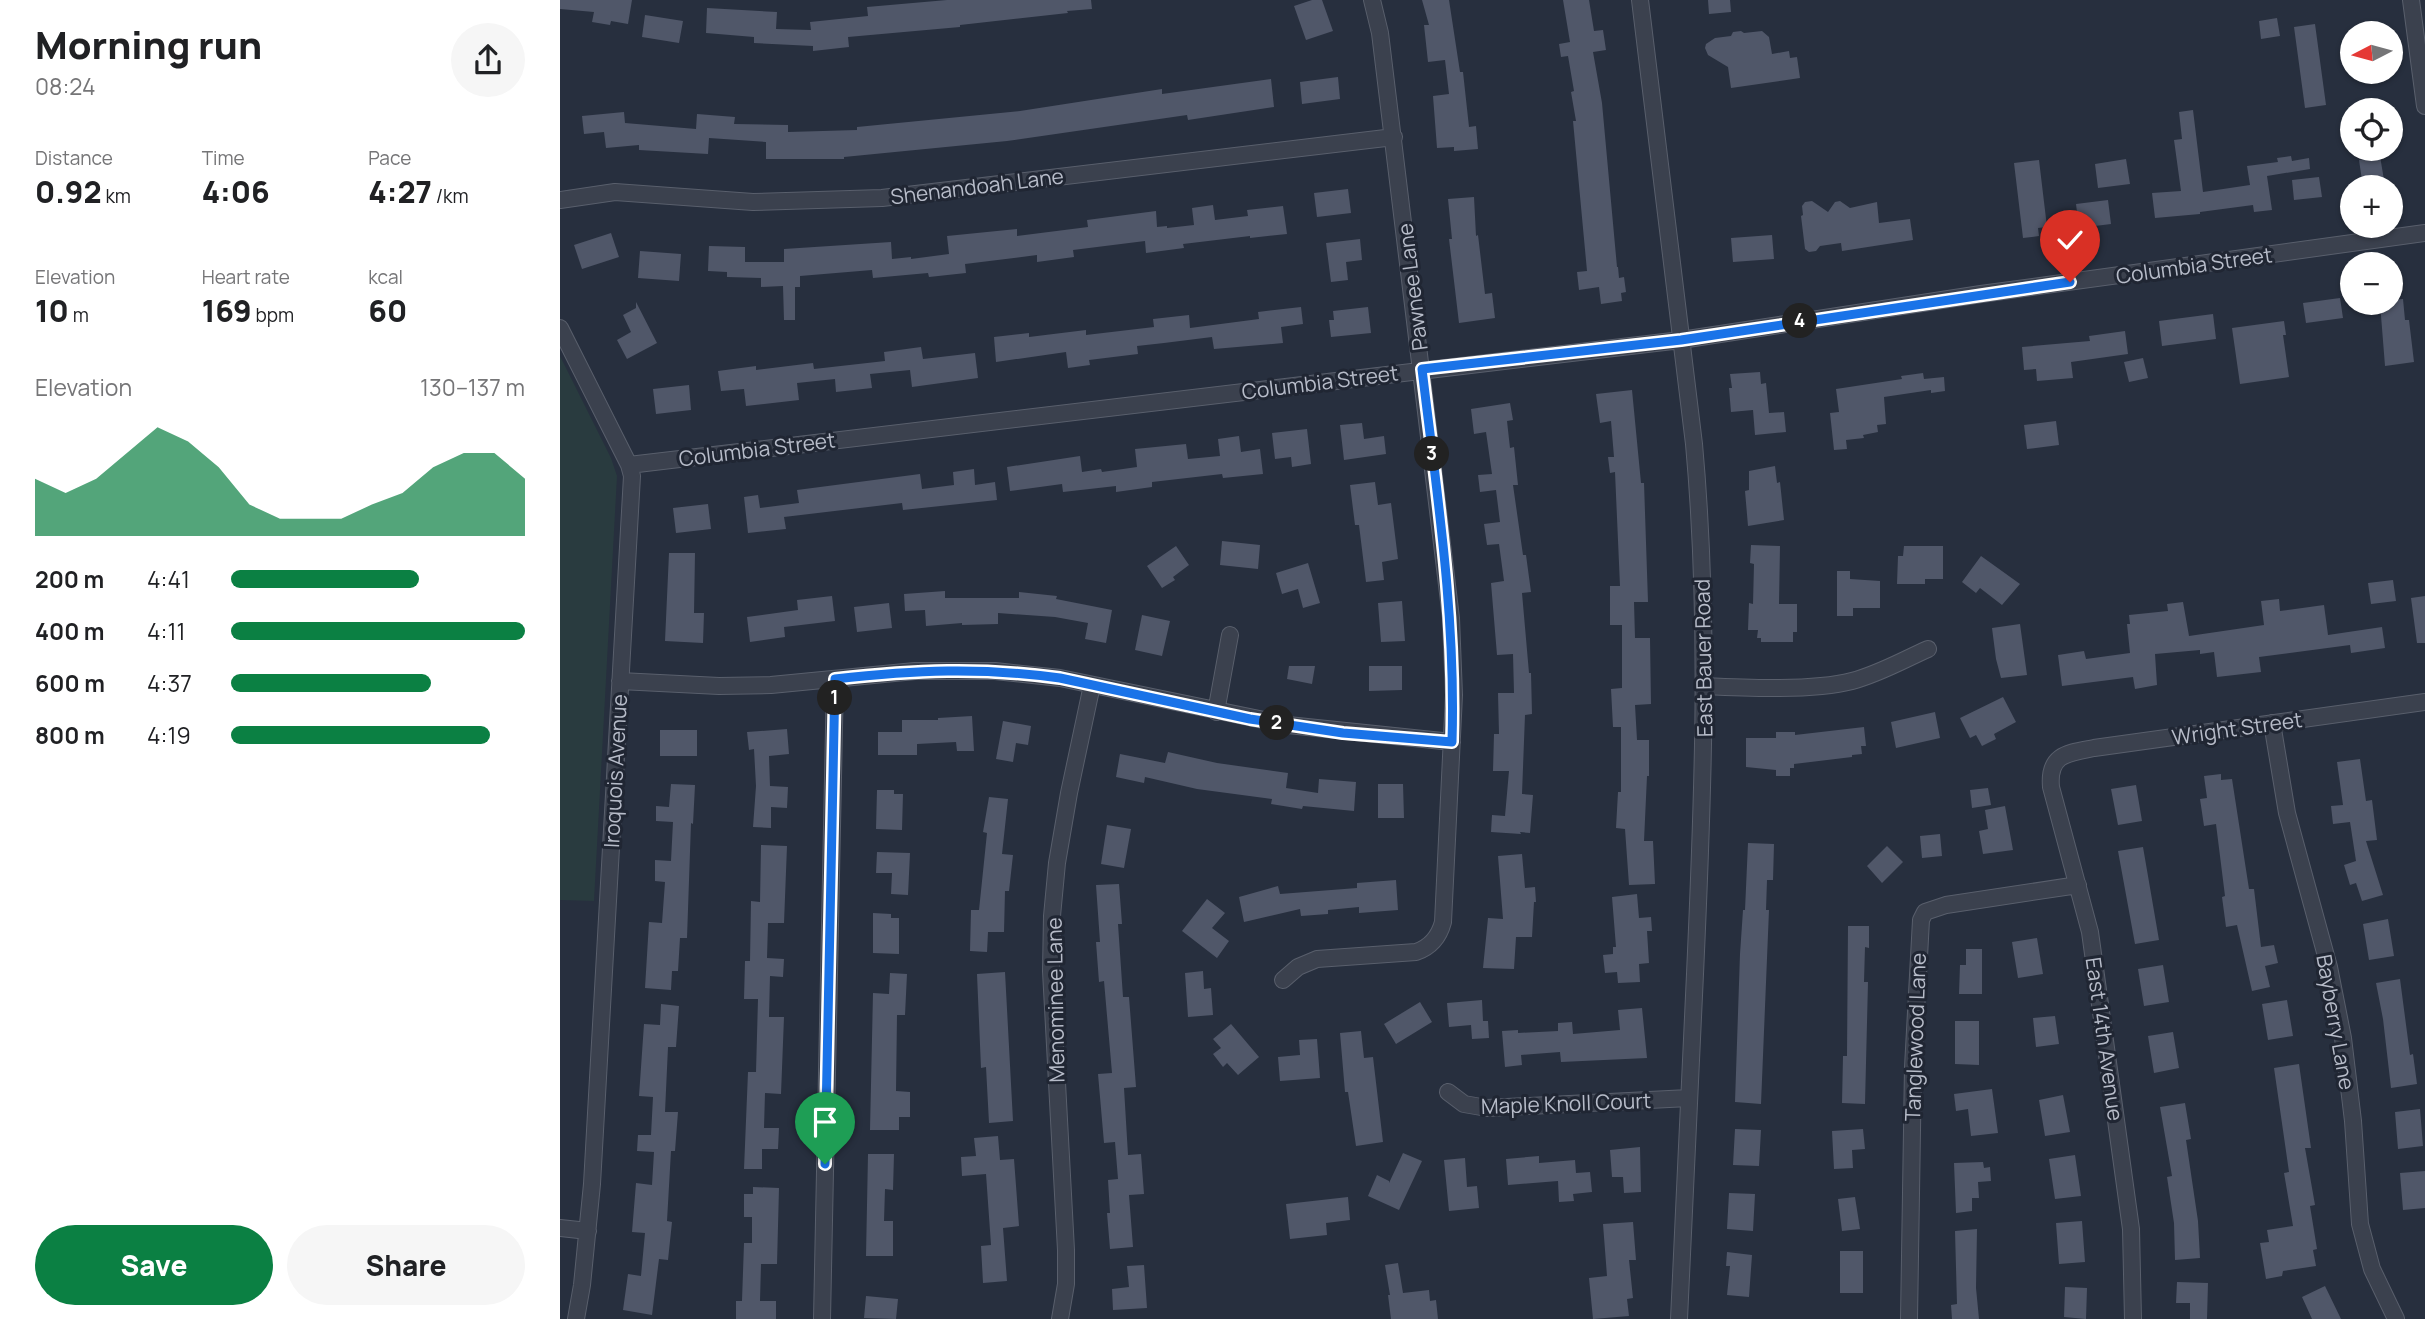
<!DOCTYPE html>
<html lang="en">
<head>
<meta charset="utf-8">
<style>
  body { margin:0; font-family:Manrope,sans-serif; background:#f6f6f6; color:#202124; height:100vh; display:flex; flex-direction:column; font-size:26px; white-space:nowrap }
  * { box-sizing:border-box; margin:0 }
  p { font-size:23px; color:#757577 }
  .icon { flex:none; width:38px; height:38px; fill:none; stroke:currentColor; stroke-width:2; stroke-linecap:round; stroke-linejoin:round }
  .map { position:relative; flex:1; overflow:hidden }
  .side { display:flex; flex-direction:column; background:#fff; width:560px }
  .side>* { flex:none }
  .needle { width:46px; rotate:264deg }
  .fabs { position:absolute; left:1780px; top:21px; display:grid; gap:14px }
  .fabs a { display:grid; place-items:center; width:63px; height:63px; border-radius:50%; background:#fff; box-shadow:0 2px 5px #0004; font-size:35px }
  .pin { position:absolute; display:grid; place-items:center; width:60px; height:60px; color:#fff; margin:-72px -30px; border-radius:50% 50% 50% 0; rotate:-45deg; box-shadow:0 0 7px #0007 }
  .pin .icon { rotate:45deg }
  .km { position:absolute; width:35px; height:35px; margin:-18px; border-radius:50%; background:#222; color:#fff; font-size:19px; line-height:35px; text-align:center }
  .round { display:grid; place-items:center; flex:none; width:74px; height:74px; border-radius:37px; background:#f6f6f6 }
  .headline { display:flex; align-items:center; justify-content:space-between; height:119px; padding:0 35px }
  h1 { font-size:38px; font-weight:800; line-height:52px }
  .figures { display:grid; grid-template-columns:repeat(3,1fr); gap:10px; height:119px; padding:7px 35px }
  .figures div { display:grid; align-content:center }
  .figures b { font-size:30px; font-weight:800 }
  .figures small { font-size:19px; font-weight:400 }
  .figures p { font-size:19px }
  .chart { height:196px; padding:14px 35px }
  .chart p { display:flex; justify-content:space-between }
  .chart svg { width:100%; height:126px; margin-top:7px; fill:#0b8043; opacity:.7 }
  .button { display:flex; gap:14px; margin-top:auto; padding:14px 35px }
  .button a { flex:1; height:80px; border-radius:42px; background:#0b8043; color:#fff; font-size:28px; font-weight:800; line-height:80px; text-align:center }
  .button a+a { background:#f6f6f6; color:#202124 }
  ul { padding:0 35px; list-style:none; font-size:23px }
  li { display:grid; grid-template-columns:112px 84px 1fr; align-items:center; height:52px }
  li i { height:18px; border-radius:9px; background:#0b8043 }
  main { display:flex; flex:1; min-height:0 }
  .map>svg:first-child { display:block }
</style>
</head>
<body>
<main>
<section class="side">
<div class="headline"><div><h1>Morning run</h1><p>08:24</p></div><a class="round"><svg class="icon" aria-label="share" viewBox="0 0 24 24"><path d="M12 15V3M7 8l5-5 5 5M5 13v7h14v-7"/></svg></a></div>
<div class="figures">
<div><p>Distance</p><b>0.92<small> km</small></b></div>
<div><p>Time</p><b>4:06</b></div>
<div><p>Pace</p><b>4:27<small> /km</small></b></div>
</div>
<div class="figures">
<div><p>Elevation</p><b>10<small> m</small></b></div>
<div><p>Heart rate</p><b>169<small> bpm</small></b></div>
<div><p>kcal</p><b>60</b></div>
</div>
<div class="chart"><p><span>Elevation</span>130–137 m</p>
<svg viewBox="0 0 160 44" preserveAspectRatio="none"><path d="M0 44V24L10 29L20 24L30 15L40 6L50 11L60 20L70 33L80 38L90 38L100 38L110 33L120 29L130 20L140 15L150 15L160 24V44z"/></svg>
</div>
<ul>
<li><b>200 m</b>4:41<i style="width:64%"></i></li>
<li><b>400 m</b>4:11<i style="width:100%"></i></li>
<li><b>600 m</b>4:37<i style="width:68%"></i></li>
<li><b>800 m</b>4:19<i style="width:88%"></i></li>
</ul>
<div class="button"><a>Save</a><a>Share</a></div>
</section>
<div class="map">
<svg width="1865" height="1319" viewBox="0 0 1865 1319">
  <rect width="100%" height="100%" fill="#272f3e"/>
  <!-- green -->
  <path fill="#293b3f" d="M0,356L51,458L57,476L34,901L0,900Z"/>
  <!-- building -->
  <path fill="#505769" d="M0,0H72L68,24L51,21L50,25L32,22L34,12L0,9Z
    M387,0H531L532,9L507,11L508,13L400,25V27L288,37L289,47L253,51V46L194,43V37L146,33L147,8L217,12L216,29L251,30L250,22L308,16L307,7Z
    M752,0H762L773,31L746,40L734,6Z
    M862,0H889L900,72H903L909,127L916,126L918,149L894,151V147L877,148L873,96L889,94L885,60L868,62L864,25H869Z
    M1003,0H1029L1034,31L1043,30L1046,50L1033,52L1042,103L1057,267H1058L1059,278L1064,277L1066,292L1061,293L1062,301L1041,304L1039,287L1019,290L1017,272L1027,271L1013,121H1016L1011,92L1014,91L1008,56L1001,57L999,44L1010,42Z
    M1148,0H1170L1171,12L1149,14Z
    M85,15L123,21L119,43L82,37Z
    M1717,18L1720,36L1701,39L1699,21Z
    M1755,24L1766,105L1745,108L1734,27Z
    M1181,31L1184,33L1202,31L1209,37L1212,54L1229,51L1230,58L1237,57L1240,78L1171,88L1168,67L1148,55L1145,48L1146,44L1155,38L1171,36L1173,32Z
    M778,77L780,99L742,104L740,82Z
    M711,79L714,107L628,120L627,115L447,141L284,157V159H206V142L149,138L148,154L79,150V145L46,148L44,132L24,134L22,116L64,112L65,123L136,129L137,114L175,117L174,124L228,125V132L297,130V127L460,111L602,89V94Z
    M1633,110L1643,192L1690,185L1687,166L1718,162L1717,158L1731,156L1732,161L1749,158L1750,169L1707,176L1712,210L1694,212L1693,205L1640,212V214L1595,218L1592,193L1621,191L1614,140L1622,139L1619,112Z
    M1820,156L1825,186L1803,187L1799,160Z
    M1566,159L1570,184L1538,188L1535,164Z
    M1479,160L1487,227L1478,228L1479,236L1463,238L1454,163Z
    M1759,177L1762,197L1734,200L1732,180Z
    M788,189L791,213L757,217L754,193Z
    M914,197L916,236L918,235L925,294L932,293L935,318L899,323L889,239H892L888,199Z
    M1548,200L1551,224L1519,228L1516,204Z
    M1252,201L1268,212L1275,202L1280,201L1290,208L1317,202L1319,223L1350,219L1353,240L1282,251L1281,243L1260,246L1256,251L1249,252L1245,249L1241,216L1243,215L1242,206L1245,202Z
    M653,205L655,220L688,216L687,210L723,206L727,234L690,238V236L623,244L624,248L586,253L585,241L513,250L514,257L477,262V255L405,264L406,273L369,277L368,273L313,278L312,270L240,276V287H235V320H224L223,286L201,287V278L167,277V272L148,271L149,246L185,247V262H224V249L331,242L332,259L351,257V259L389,254L387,236L457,229V236L528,227L527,220L596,211L597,227L607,226V228L634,225L632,208Z
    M51,233L59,257L22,269L14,245Z
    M1212,235L1214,259L1173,262L1171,238Z
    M800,239L802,260L786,262L788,280L771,282L766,243Z
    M80,251L121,254L119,281L78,278Z
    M1780,298L1783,318L1746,323L1743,303Z
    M1843,299L1845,320H1849L1854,362L1825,366L1820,303H1830V300Z
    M76,302L97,343L67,359L57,340L71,332L63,315L76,308Z
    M741,307L743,324L721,327L723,343L654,349L652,337L604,343L577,346L578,354L529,360L530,365L508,368L506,352L436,362L434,337L469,333V337L526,330V335L594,327L593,319L629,315L630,328L699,319L698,312Z
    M808,307L811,333L771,337L769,320H774L773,311Z
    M1653,314L1656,339L1602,346L1599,321Z
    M1724,321L1726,335H1723L1729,377L1680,384L1672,328Z
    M1565,331L1568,354L1511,362L1513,378L1477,381L1476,369L1464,370L1462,347L1530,341L1529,336Z
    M361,347L363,359L415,353L418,378L352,387L350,370L310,374L312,388L276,392L275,379L237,383L239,400L186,406L184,389L161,391L158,371L196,366V370L253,363L254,369L325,361L324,352Z
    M1583,358L1588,378L1569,382L1564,362Z
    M1200,372L1201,384L1206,383L1209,413L1224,412L1226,432L1195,435L1193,410L1171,412L1169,388H1172L1170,374Z
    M1363,373L1364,379L1384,377L1385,391L1371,393V390L1324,397L1326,424L1317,425L1318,432L1303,435L1304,438L1286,440L1287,449L1274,450L1270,413L1279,412L1276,389L1342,379L1341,376Z
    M129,385L131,410L96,414L93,389Z
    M1072,390L1081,483H1084L1087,572L1088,602H1074L1075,638H1090L1091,704L1075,705L1077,740H1089V776H1087L1084,841H1093L1095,884L1069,885L1065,829L1056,828L1058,792H1061V727H1053L1051,689L1062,688V625H1050V586H1060L1055,472L1050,473L1048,457H1054L1051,421L1040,423L1036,394Z
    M950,403L953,420L947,421L950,448L954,447L958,485H953L963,555H966L971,592L962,593L969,673H971L972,714L965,715L962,794L973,795L970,833L960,832L961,834L931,832L932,815L945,816L949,771H933L934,734H939L938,693H954L953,654L937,655L931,583L944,581L939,544L927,545L924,524L940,522L936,490L920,492L918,475L932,474L926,432L914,434L911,409Z
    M1496,421L1499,445L1467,449L1464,425Z
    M802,423L804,439L824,436L826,454L784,460L780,425Z
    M747,429L751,464L732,467L731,457L715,459L712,433Z
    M679,436L681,452L700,449L703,474L663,478L662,474L592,482V487L556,492V486L503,492L502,484L450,491L447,467L520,456L522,472L541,469L542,472L577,467L575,449L626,444L628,459L660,456L658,439Z
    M1215,466L1217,483L1220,482L1224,520L1188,526L1185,491L1189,490V471Z
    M414,469L415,485L435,482L437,500L343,510L342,503L224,517L226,529L188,533L184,497L198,495L200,508L239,503L237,490L360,474L362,489L394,485L393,472Z
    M815,482L818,505L831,503L838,559L822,562L824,580L806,582L799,525H795L790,485Z
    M148,504L151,529L116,533L113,508Z
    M662,541L700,545L698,569L660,565Z
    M1191,545L1220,546L1219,604H1237V632H1233V642H1201V638H1197L1198,630H1188L1189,603L1193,604L1194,564L1190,563Z
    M616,546L629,565L613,577L615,580L602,588L587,566Z
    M1344,546H1383V579H1365V584H1337L1338,556H1343Z
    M109,553H135L134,613H144L143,643L105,641Z
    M1421,556L1460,584L1442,605L1420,588L1416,593L1402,582Z
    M748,563L760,603L743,608L738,589L722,594L716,573Z
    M1277,571H1290V579L1320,581V608H1293V616H1277Z
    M1833,580L1836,601L1811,604L1808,583Z
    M385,591V598H459V592L497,596L496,599L552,610L546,643L525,639L528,623L495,617L438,613V624L402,625V623L366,626L365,610L345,611L344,594Z
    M272,596L275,621L224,627L225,637L190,642L187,617L238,610L237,600Z
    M1865,596V643H1857L1851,598Z
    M1719,599L1720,611L1764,605L1768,635L1822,627L1825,648L1791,653L1790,645L1699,657L1701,672L1657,677L1654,652L1640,654V650L1595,654L1597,685L1575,689L1573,677L1502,686L1498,655L1524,651L1526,659L1570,653L1567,624H1570L1569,615L1608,611L1607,604L1623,602L1629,636L1704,625L1701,601Z
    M842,601L845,641L821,642L818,603Z
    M329,603L332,628L297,632L294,607Z
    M582,615L610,621L602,656L575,650Z
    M1460,624L1467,675L1441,678L1436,659L1432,628Z
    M729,666H755L752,684L727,679Z
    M809,666H842V690L809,691Z
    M1443,697L1456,722L1434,734L1436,739L1422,746L1416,735L1410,738L1400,718Z
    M1375,712L1380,738L1336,748L1331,722Z
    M412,716L414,751H397L396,742L357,744V755H318V732H342V720H378V718Z
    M443,721L471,726L468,745L456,743L453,762L436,759Z
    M1304,727L1306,746H1301L1302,754L1292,755V757L1234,764V768H1230V776H1216V770L1186,767V738H1216V732H1235V735Z
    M227,729L229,754L209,756L210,786L228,787L227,808L211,807V828L193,827L196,786L194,749L189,750L187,732Z
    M100,730H137V756H100Z
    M608,752L657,763L728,773L726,788L758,793L759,779L796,782L794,811L743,806L742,809L711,804L712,799L637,789L585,777L584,783L556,777L560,754L605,763Z
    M1800,759L1806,801L1812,800L1817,840L1806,841L1823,895L1802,901L1796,883L1790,885L1784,865L1796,861L1790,822L1773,824L1771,806L1783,805L1777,762Z
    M1661,774V780L1672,779L1689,889H1694L1701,947L1714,945L1718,963L1705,966L1710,987L1692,991L1677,925L1666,927L1662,897L1665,896L1656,824L1644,826L1640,799L1647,798L1644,776Z
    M111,784L135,785L133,824L131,823L127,938H120L118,971H112L111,990L85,988L89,922L102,923L105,882L95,881V860L111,861L113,822L96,821V806L109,807Z
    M818,784H843L844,818H818Z
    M1576,785L1582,821L1558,825L1551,789Z
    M1428,788L1431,805L1412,808L1410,790Z
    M317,790H334V794H343L342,830L316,829Z
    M429,797L448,799L442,854L453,855L449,891H445L444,932H428L427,952L410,951L411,910H419L427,833L423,832Z
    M1445,806L1453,850L1423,854L1419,831L1428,829L1425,810Z
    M547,825L571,829L564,868L541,864Z
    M1380,834L1382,856L1362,858L1360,836Z
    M1188,843L1214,844L1213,880H1207L1206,910H1209L1201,1104L1175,1102L1180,954L1183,910H1185Z
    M201,845L227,846L224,923H208L207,958L224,959L223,977L210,976L209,1017H224L221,1094L205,1093L204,1128H219L218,1149H202V1169H184L188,1072H196L198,999H184L185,961H190L191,901L200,902Z
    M1327,846L1343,862L1322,883L1307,866Z
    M1583,847L1599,940L1575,944L1558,851Z
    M317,852L350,853L348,895L331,894L332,873H316Z
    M962,854L965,888L975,887L976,902H974L972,937H956L954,969L923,968L928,918L943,919L938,856Z
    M836,880L838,910L799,913V907L768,910V914L741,916L740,909L684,922L679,897L718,886L720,894L797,888V883Z
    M559,884L562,924H558L563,997H569L576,1087L564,1088L568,1155L581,1154L584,1194L569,1195L573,1247L550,1249L547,1213H550L548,1180L558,1179L555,1142L544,1143L538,1074L552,1073L544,981L539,982L536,942H540L536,885Z
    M1077,894L1079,918L1091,917L1092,931H1087L1089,963L1079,964L1080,982L1058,983L1057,972L1045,973L1043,955L1053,954V947H1056L1052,897Z
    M647,899L665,913L652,928L669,941L657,958L622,931Z
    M313,913L331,914V918H339V954L313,953Z
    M1828,919L1834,956L1809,960L1803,924Z
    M1288,926H1309V948L1305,947L1304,982H1308L1305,1104L1282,1103L1283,1056H1287Z
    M1477,938L1483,974L1458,978L1452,942Z
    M1406,949H1422V994H1399L1400,965H1406Z
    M1603,965L1609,1002L1584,1006L1578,969Z
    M643,971L644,989L651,988L653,1015L628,1017L625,973Z
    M445,972L453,1121L429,1123L426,1067L421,1068L417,974Z
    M330,973L347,974L345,1015H337L336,1091L350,1092V1117H339V1130H310L313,993L329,994Z
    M1840,979L1850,1055L1853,1054L1857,1084L1831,1088L1823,1019L1816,983Z
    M922,1000L923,1021H928L929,1038L912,1039L911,1025L889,1027L887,1003Z
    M1727,1000L1733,1036L1708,1040L1702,1004Z
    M860,1002L872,1022L836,1044L824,1024Z
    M101,1004L119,1006L116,1047H108L105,1112H118L115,1151H111L107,1221L112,1222L108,1260L99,1259L92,1315L63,1310L68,1274L81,1276L85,1233L72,1232L76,1183L92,1185L94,1152L77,1151L78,1135H91L93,1097L79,1096L84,1024L100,1025Z
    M1082,1008L1087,1058L1001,1062L1000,1052L961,1055L962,1065L945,1067L942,1031L958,1030V1033L998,1031V1023L1012,1022L1013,1034L1060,1030L1058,1010Z
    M1495,1016L1499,1044L1476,1047L1473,1018Z
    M1395,1021H1419V1065L1395,1064Z
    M671,1024L699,1057L678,1075L667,1063L663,1067L653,1054L661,1048L653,1039Z
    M801,1031L804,1058L813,1057L823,1142L796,1146L788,1092H785L780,1033Z
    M1613,1032L1619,1068L1594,1073L1588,1036Z
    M757,1039L760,1078L720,1081L718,1057L740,1055L739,1040Z
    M1739,1064L1751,1148H1745L1755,1205L1750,1206L1757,1249L1753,1250L1756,1266L1723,1271L1722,1276L1706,1279L1700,1243L1709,1242L1707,1230L1733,1226L1724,1173L1729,1172L1714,1068Z
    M1432,1089L1438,1133L1411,1136L1408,1109L1396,1111L1394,1094Z
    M1503,1095L1510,1132L1485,1136L1479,1100Z
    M1625,1103L1631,1139L1626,1140L1638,1221L1640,1258L1615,1260L1614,1223L1607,1177L1612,1176L1600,1107Z
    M1860,1109L1863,1146L1838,1149L1835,1112Z
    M1175,1129L1201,1130L1199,1166L1173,1165Z
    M1303,1129L1305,1149L1292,1150L1293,1168L1274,1169L1272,1131Z
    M438,1136L440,1160L454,1159L459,1226L443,1228L447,1281L423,1283L421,1246L431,1245L426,1174L402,1176L401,1157L416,1156L414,1138Z
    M1080,1147L1081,1192L1064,1193L1063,1177H1052L1050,1150Z
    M843,1153L862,1161L839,1210L808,1196L817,1175L829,1181V1183Z
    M308,1154H334L333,1190L325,1189L324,1221H333V1256H306Z
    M1515,1155L1521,1196L1495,1199L1489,1159Z
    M979,1156V1163L1015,1160L1016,1173L1030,1172L1032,1192L1013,1194L1014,1201L999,1202L998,1181L948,1185L946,1159Z
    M905,1158L907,1187L917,1186L919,1208L889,1211L884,1160Z
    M1423,1162L1424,1168L1430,1167L1431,1181L1418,1182L1419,1198H1412V1211L1396,1213L1394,1163Z
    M1865,1171V1208L1843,1210L1840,1173Z
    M193,1187L219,1188L217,1264H201L200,1301H216V1319H176V1301H182L184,1243H192V1217H184V1194H193Z
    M1169,1193L1195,1194L1193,1231L1167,1229Z
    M788,1197L790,1220L766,1223L767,1235L730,1239L726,1204Z
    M1295,1197L1300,1229L1282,1231L1278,1199Z
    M1522,1221L1525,1262L1499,1264L1496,1223Z
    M1073,1222L1076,1260H1069L1073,1298L1067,1299L1069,1316L1033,1319L1029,1278L1047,1276L1043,1224Z
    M1417,1229L1416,1288L1419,1319H1392L1391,1305L1397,1304L1395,1231Z
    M1280,1251H1303V1293H1280Z
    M1167,1252L1192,1255L1189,1297L1167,1295L1170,1266H1166Z
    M838,1263L843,1293L869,1290L870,1301L876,1300L878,1319H831L828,1295H830L825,1265Z
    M584,1265L587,1308L553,1310L552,1289L569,1287L567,1266Z
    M1617,1282L1648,1283L1647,1319H1630V1303H1616Z
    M1765,1286L1781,1319H1752L1742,1297Z
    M1505,1287L1527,1288L1526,1319L1504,1317Z
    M306,1296L338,1299L336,1319L304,1318Z"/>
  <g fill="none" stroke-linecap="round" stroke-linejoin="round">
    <!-- street casing -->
    <g stroke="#595f6c" stroke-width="18">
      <path id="street" d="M1080,0L1134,444C1150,621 1143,797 1135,974C1129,1089 1124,1204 1119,1319
        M1851,0L1865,106
        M0,200L55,192L193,202L322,198L834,137
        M0,328L69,465L72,476L32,1184L22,1285L16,1319
        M69,465L1121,340L1421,294L1865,233
        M60,681L159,686L211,685L355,671H435L500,678L728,725L892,742
        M1145,686C1186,688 1254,691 1292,681C1319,674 1343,660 1368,649
        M656,712L670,635
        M1712,723L1727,813L1769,967L1783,1038L1793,1121L1800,1224L1812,1269L1836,1319
        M723,980L738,967L757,959L856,952C871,947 879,937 883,922L894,695L891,618L820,33L812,0
        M888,1092L904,1104L927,1108L1129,1098
        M0,1228L28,1231
        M262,1319L275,679
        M500,1319L506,1284V1250L491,971L492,916L497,863L509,793L532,685
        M1349,1319L1353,1067L1361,920L1365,912L1386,905L1518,885
        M1573,1319L1571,1229L1530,932L1491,787C1488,754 1508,753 1534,748L1865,702"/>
    </g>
    <!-- street -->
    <use href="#street" stroke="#3b414e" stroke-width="16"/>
  </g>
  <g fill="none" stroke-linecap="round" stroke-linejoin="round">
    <!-- route casing -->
    <g stroke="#fff" stroke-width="14">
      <path id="route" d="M265,1164L275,679C355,670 420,667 500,678L690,719L783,733L892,742C896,616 877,494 862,369L1121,340L1510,282"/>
    </g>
    <!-- route -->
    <use href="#route" stroke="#1a73e8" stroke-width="9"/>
  </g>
  <g text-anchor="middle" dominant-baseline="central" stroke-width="6" stroke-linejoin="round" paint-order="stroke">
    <!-- street labels -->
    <g font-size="21" fill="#b7bcc9" stroke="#202633">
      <text transform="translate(417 186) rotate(-7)">Shenandoah Lane</text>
      <text transform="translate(1634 265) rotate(-8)">Columbia Street</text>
      <text transform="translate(852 287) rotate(-97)">Pawnee Lane</text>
      <text transform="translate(760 382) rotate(-7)">Columbia Street</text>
      <text transform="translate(197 449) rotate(-7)">Columbia Street</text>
      <text transform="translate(1143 658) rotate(-91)">East Bauer Road</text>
      <text transform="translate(1677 728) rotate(-8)">Wright Street</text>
      <text transform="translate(55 771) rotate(-87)">Iroquois Avenue</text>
      <text transform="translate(495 1000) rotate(-91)">Menominee Lane</text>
      <text transform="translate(1776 1022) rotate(80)">Bayberry Lane</text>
      <text transform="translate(1355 1037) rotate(-88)">Tanglewood Lane</text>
      <text transform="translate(1545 1039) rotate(82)">East 14th Avenue</text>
      <text transform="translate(1006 1103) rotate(-2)">Maple Knoll Court</text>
    </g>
  </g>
</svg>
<div class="fabs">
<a><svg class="needle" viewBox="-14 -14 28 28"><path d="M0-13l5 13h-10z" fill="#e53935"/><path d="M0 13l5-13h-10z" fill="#757577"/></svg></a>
<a><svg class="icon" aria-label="locate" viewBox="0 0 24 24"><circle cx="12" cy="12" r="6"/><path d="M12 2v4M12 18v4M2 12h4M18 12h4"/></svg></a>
<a>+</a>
<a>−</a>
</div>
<div class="pin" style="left:265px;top:1164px;background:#1e9e55"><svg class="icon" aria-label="arrive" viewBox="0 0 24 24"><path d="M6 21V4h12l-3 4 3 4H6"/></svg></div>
<div class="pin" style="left:1510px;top:282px;background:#d93025"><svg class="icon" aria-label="check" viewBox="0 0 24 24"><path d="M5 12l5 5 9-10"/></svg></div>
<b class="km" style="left:275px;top:698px">1</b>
<b class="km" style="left:717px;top:723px">2</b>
<b class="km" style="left:872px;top:454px">3</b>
<b class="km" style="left:1240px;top:321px">4</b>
</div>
</main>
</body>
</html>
